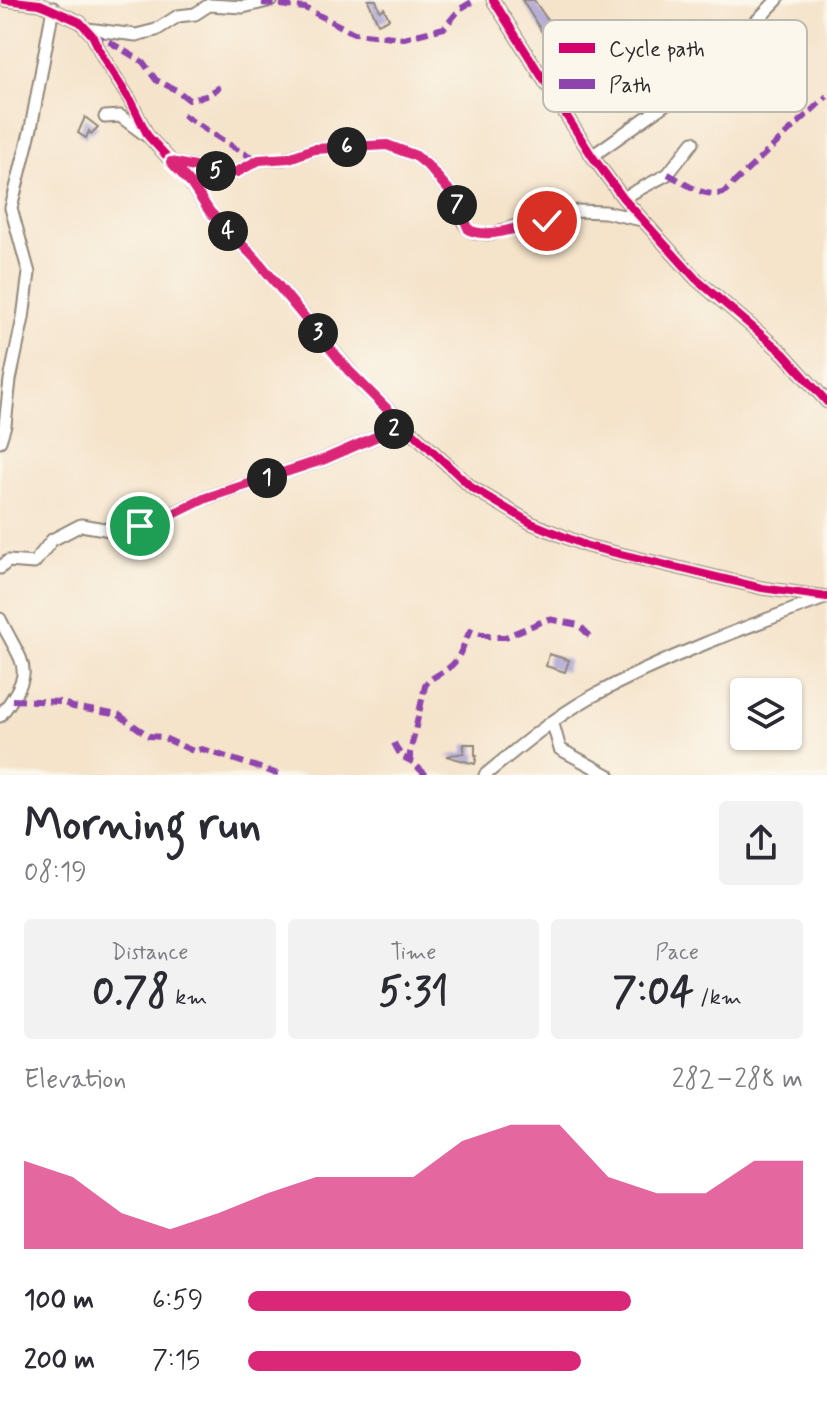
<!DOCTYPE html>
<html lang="en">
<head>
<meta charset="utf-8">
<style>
  body { margin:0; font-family:Mynerve,sans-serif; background:#f2f2f3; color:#2b2b33; height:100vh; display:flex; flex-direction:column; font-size:30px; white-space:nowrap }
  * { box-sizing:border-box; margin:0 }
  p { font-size:26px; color:#7c7c81 }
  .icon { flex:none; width:44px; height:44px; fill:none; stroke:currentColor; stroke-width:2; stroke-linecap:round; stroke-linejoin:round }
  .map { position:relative; height:775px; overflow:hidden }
  .sheet { display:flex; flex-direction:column; background:#fff; flex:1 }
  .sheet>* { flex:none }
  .tools { position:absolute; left:730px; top:678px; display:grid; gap:16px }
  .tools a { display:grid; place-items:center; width:72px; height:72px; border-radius:8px; background:#fff; box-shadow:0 2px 6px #0004; font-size:40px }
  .pin { position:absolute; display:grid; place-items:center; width:68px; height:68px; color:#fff; margin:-34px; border:4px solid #fff; border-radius:50%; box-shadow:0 2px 8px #0007 }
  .km { position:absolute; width:40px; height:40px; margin:-20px; border-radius:50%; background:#222; color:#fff; font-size:22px; line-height:40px; text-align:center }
  .round { display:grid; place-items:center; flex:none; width:84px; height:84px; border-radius:8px; background:#f2f2f3 }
  .head { display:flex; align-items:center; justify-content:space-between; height:136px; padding:0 24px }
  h1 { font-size:44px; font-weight:700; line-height:60px }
  .metrics { display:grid; grid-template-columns:repeat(3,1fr); gap:12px; height:136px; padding:8px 24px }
  .metrics div { display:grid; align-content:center; border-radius:8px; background:#f2f2f3; text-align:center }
  .metrics b { font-size:40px; font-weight:700 }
  .metrics small { font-size:22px; font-weight:400 }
  .metrics p { font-size:22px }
  .chart { height:224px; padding:16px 24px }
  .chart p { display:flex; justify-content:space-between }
  .chart svg { width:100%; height:144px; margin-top:8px; fill:#db2777; opacity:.7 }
  ul { padding:0 24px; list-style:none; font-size:26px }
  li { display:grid; grid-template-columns:128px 96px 1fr; align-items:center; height:60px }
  li i { height:20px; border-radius:10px; background:#db2777 }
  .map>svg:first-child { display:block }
</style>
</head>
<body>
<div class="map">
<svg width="827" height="775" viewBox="0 0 827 775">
  <rect width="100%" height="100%" fill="#fbf7ec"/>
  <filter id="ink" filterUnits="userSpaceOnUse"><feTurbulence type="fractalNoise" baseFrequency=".0125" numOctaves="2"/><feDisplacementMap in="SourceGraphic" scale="16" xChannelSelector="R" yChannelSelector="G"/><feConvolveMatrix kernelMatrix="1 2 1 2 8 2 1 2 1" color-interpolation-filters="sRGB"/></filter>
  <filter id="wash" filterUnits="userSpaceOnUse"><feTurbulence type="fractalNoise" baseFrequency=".006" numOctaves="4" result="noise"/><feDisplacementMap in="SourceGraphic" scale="32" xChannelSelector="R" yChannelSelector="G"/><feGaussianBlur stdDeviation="1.8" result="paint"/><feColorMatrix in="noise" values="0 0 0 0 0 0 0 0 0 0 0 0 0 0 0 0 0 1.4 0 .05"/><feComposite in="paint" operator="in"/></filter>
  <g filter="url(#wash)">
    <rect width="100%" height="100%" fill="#f5e3ca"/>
    <g id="blocks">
      <!-- building -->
      <path fill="#aca3d4" d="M368,0H376L380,11L384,8L389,19L378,24Z
        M522,0H534L559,37L549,43Z
        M85,117L98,127L91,134L89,131L86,138L78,133Z
        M549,654L569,660L565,672L546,666Z
        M464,744H475V755H477L475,764L446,756L464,753Z"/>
    </g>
  </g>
  <g filter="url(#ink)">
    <use href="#blocks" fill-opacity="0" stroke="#90877a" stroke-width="2"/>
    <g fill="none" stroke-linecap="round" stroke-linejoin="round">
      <!-- minor casing -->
      <g stroke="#90877a" stroke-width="15">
        <path id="minor" d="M5,0L40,4L80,22L92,35L104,59L130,100L148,136L185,176L210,212L256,259L360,383L471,487L531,523L587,546L762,588L827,597
          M493,0L592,156L623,198L696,279L783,353L827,402
          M87,29L136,35L156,30L178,16L195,14L209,5L243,7L272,0
          M105,117L120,116L147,136
          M592,156L677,96L710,69L777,0
          M172,162L218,172H237L259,160L284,159L314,149L387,145L416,156L427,165L454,196L463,221L469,230L476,233L491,234L523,224L554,219L577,211L605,212L642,220
          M623,198L668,174L693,142
          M0,441L5,425L10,380L23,318L29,273L11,208L31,128L53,8
          M0,568L8,561L34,563L52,540L81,525L110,530L150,524L206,498L325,459L403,425
          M0,619C23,667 38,667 0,716
          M553,724L560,749L608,775
          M485,775C518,748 552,719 589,698C664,657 743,628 822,599"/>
      </g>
      <!-- minor -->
      <use href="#minor" stroke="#fff" stroke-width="11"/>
      <!-- quiet -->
      <path stroke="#8e44ad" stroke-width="6" stroke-dasharray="12 6" stroke-linecap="butt" d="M262,3L305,8L354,33L404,38L444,28L460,9L475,0
        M92,35L108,41L143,62L156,80L178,91L189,100L206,96L220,87
        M183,115L241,152L259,160
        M668,174C685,183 703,198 723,193L827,96
        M12,700L62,702L73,707L119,715L149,736L162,737L193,751L202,749L281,775
        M394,743L401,756L411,761
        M426,775L410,760V753L425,686C431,676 442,674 451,666C461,657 464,642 470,631L492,637H505L548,619L579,625L590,636"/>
      <!-- cycleway casing -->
      <g stroke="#fbf7ec" stroke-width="13">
        <path id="cycleway" d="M5,0L40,4L80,22L92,35L104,59L130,100L148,136L185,176L210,212L256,259L360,383L471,487L531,523L587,546L762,588L827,597
          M493,0L592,156L623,198L696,279L783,353L827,402"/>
      </g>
      <!-- cycleway -->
      <use href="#cycleway" stroke="#d6006c" stroke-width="8"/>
    </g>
  </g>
  <g fill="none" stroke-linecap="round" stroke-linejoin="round" filter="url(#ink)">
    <!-- route casing -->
    <g stroke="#fff" stroke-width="16">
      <path id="route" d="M140,526L159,521L206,498L325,459L403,425L349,371L256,259L210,212L192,185L171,162L218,172H237L259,160L289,158L314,149L387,145L416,156L427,165L454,196L469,230C493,240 522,224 547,221"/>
    </g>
    <!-- route -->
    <use href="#route" stroke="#db2777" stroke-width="10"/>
  </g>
  <!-- legend -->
  <rect x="543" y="20" width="264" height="92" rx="12" fill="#fbf7ec" stroke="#bdbab2" stroke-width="2"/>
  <rect x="559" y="43" width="36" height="10" fill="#d6006c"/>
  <rect x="559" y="79" width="36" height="10" fill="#8e44ad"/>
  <g font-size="22" fill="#2b2b2b">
    <text x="609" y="56">Cycle path</text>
    <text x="609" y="92">Path</text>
  </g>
</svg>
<div class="tools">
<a><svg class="icon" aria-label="layers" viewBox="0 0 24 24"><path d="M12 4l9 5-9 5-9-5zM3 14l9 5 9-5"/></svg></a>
</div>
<div class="pin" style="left:140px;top:526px;background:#1e9e55"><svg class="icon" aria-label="arrive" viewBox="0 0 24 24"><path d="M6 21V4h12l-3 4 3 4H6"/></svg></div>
<div class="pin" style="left:547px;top:221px;background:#d93025"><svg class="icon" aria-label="check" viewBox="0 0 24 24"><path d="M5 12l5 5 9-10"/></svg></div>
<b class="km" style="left:267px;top:478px">1</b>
<b class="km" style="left:394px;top:429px">2</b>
<b class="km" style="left:318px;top:333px">3</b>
<b class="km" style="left:228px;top:231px">4</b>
<b class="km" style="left:216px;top:171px">5</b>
<b class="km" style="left:347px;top:147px">6</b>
<b class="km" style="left:457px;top:205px">7</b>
</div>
<section class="sheet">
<div class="head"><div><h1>Morning run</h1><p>08:19</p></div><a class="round"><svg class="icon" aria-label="share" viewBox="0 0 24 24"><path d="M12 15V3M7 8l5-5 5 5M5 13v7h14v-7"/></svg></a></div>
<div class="metrics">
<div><p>Distance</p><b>0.78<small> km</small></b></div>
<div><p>Time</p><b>5:31</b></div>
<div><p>Pace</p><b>7:04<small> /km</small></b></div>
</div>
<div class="chart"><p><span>Elevation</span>282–288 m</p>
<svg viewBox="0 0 160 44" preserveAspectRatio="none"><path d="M0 44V17L10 22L20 33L30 38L40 33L50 27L60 22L70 22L80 22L90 11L100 6L110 6L120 22L130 27L140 27L150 17L160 17V44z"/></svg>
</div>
<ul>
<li><b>100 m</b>6:59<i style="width:69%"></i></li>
<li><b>200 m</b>7:15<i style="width:60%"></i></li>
</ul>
</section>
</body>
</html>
